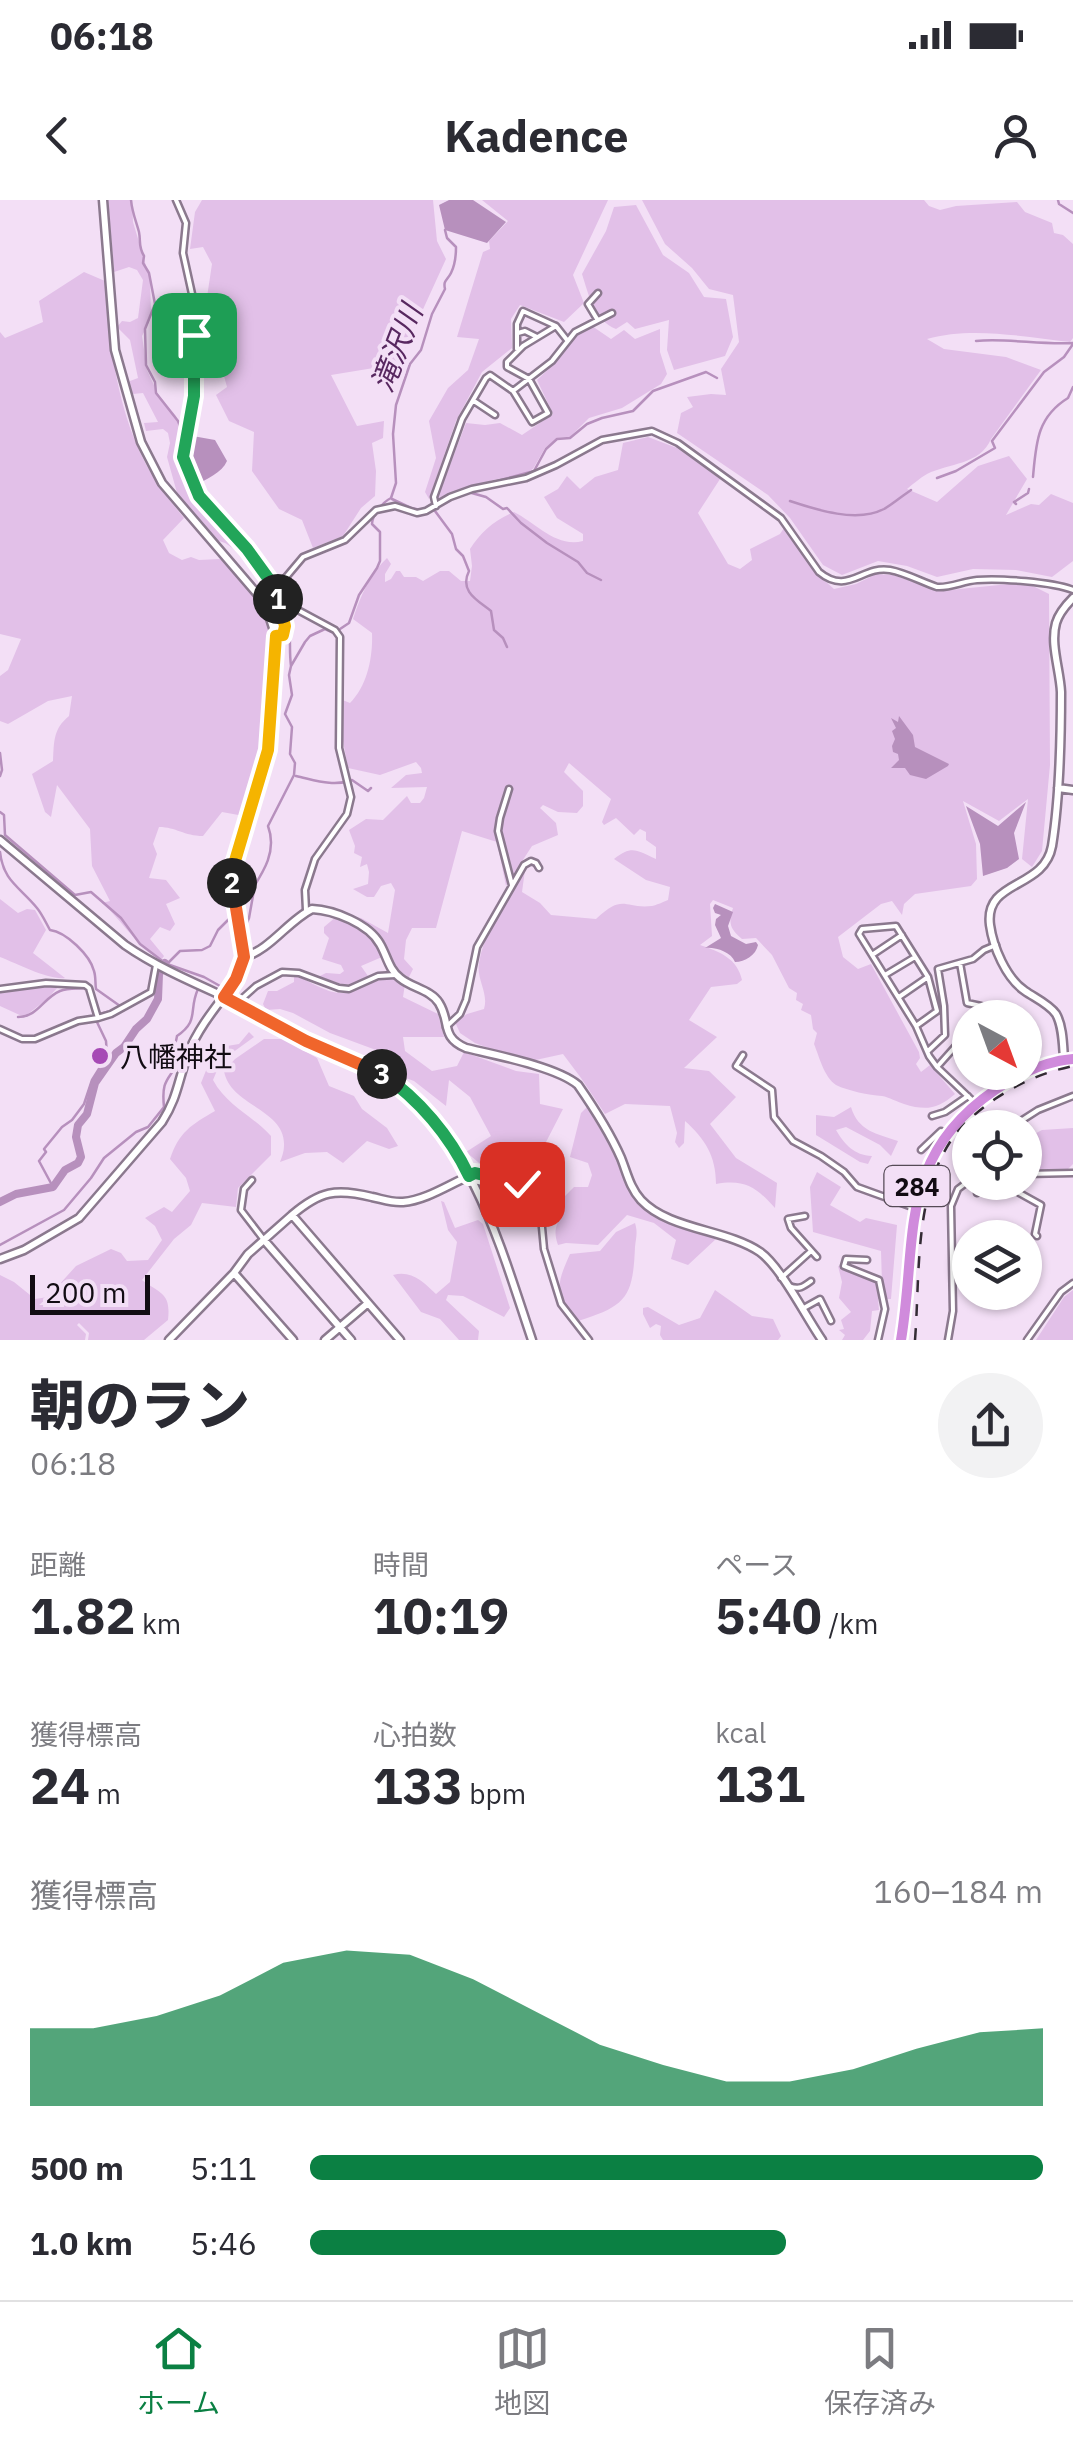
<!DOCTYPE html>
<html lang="ja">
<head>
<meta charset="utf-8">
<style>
  body { margin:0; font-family:"IBM Plex Sans","Noto Sans JP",sans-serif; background:#f2f2f3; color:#2b2b33; height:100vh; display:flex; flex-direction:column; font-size:38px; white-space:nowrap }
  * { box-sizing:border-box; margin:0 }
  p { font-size:32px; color:#7c7c81 }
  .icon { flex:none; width:55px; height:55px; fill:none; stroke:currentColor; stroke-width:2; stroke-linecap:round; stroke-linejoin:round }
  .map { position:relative; height:1140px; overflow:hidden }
  .details { display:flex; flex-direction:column; background:#fff; flex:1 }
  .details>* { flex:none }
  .needle { width:65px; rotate:139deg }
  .buttons { position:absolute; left:952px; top:800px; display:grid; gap:20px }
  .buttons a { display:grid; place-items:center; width:90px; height:90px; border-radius:50%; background:#fff; box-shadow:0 2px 8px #0004; font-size:50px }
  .scale { position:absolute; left:30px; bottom:25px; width:120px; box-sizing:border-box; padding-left:10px; border:5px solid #120c13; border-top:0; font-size:28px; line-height:35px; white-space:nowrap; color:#120c13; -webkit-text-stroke:8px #f3dff6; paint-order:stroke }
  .pin { position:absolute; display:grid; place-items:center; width:85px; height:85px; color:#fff; margin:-42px; border-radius:20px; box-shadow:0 5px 15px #0006 }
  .km { position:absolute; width:50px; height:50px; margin:-25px; border-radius:50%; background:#222; color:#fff; font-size:28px; line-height:50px; text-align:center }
  .round { display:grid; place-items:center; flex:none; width:105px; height:105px; border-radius:52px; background:#f2f2f3 }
  .summary { display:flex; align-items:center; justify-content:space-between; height:170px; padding:0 30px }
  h1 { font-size:55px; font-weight:800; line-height:75px }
  .figures { display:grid; grid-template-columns:repeat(3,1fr); gap:15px; height:170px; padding:10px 30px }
  .figures div { display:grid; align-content:center }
  .figures b { font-size:50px; font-weight:800 }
  .figures small { font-size:28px; font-weight:400 }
  .figures p { font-size:28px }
  .chart { height:280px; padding:20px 30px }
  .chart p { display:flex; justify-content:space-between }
  .chart svg { width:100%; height:180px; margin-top:10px; fill:#0b8043; opacity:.7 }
  ul { padding:0 30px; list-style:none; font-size:32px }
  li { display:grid; grid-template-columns:160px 120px 1fr; align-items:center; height:75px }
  li i { height:25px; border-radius:12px; background:#0b8043 }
  .status { display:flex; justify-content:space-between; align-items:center; height:70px; padding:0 50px; background:#fff; direction:ltr }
  .status svg { height:28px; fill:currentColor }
  header { display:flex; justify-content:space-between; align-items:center; height:130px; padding:0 30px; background:#fff; font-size:45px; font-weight:800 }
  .tab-bar { display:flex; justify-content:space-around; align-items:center; height:140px; border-top:2px solid #e1e1e2; background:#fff; font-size:28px; color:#7c7c81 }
  .tab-bar a { display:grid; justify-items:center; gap:5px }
  .tab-bar .active { color:#0b8043 }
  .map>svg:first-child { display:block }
</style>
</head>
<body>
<div class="status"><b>06:18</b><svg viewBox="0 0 49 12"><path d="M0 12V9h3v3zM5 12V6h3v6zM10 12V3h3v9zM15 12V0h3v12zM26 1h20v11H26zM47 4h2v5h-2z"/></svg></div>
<header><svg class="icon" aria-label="back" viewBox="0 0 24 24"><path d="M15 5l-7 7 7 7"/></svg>Kadence<svg class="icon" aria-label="person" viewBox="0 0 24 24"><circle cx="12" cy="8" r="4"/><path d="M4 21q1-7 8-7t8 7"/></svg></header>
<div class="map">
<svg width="1073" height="1140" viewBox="0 0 1073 1140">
  <rect width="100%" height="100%" fill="#f3dff6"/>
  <!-- green -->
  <path fill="#e2c0e8" d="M108,0H132L133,22L150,79L151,113L149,122L142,136L147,170L158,194L176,216L180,229L179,244L190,290L238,345L241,349L237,351L225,343L213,339L179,300L167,257L170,243L168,233L163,229L146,231L144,223L158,222L143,193L133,194L128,186L130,181L138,178L130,140L117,127L122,121L130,122L138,118L143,80L137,70L129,67L114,72Z
    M202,0H433L437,41L446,59L398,164L331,175L357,226L384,221L383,238L372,243L376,271L375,296L361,308L343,336L313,348L302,320L279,309L252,271L254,232L229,221L216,195L227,187L221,165L232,142L236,116L217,109L207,97L212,64L203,47L190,49L195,12Z
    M482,0H608L573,75L584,103L564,122L520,105L511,119L512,148L482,172L456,221L429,299L425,292L436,258L429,221L448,188L468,170L479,139L457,137L483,52L490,49L489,41L508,21Z
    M642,0H924L929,6L940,10L956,6L1017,2L1025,12L1052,23L1054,33L1063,35L1073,44V138L1070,142C1024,137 972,126 927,139L944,149L1006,157L1041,170L991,239C980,265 949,263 927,274C920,278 913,284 907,289L937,302L978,266L1009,256L1027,279L1006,315L1031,304L1039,305L1051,294L1073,303V361L1052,377L1016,370L973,369L937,377L907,366L878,361L842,375L823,365L790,318L768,295L677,233L681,213L693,207L687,197L711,194L726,195L721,169L739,142L733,95L709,89L692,68L665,44Z
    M636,5L663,55L689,73L704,97L726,99L733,137L725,156L674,170L667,150L669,120L635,129L627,122L616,129C594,120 589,96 582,74L606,31L614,7Z
    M84,72L105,81C109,144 118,218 151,273C160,289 172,303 184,318L163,340L169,353L182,360L191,357L199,360L220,359C235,375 254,393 264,412C274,431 272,452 270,473C266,523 261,569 244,616L222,612L203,636C184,636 176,627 159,627L153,644L157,654L149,678L166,680L180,698L166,704L175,724L170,731L160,727L150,739L164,756L162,759C136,747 123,721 102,703L110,701L92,666L90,629L57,585L51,617L45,612L32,574L53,561C54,542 53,529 69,516L72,496L48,501L8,524L0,521V476L8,470L21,439L0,434V132L5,138L43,122L39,101Z
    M592,126L611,139L624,130L635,139L660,129V152L667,174L661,184L622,208L589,218L570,237L557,238L545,248L533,269L524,274L493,280L437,299L466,223L485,225L500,223L522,235L553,214L537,180L556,162L570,140Z
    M648,237L677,248L720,279L698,313L728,364L740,369L752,360L750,349L780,334L784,328L815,372L834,389L856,384L876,374L893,375L940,391L1009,384L1033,386L1049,394L1050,565L1042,651L1032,667L1022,659L1028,599L999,621L963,601L976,644L977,679L971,686L915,694L904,704L902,715L892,701L881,704L838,737L843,757L858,769L871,764L919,852L920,858L916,864L921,872L930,865L955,894C938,909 926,911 904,904C897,902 889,897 882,896C869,895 848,891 836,885C824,877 819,856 814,844L817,833L813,829L811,815L801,810L803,804L796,800L797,793L789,788L772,755L756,738L742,739C730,729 728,723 733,708L713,700L710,704L712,736L700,745C720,752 737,758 742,780L737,784L711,787L689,820L717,837L684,868L709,871L736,897L710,924L736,958L777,983L775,1008C756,987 745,979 716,984C716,956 705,939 685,921L684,943L679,948L675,942L677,933L670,906L625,904L605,914L581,878L563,854L531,861L491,849L475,843L460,833L455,822L467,814L484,809C489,793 476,779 479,763C484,729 509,700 525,670L522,692L540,703L551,715L596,719C624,693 623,709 652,706C654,706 666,701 668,700L670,687L646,680L614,659C632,645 636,650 656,659V647L646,640V632L640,629L634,635L616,618L604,625L602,622L611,599L569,563L564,572L583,591V606L577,613L558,612L543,605L540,608L556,623L558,635L532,646L506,686L497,642L462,631L436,728H412L406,740L404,759L413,769L409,777L406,778L391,763L372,730L354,719L356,717L361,718L388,733L395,690L391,683L381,686L374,697H367L353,689L368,684L369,672L367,664L360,667L362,657L354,653L355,646L349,630L366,619L383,620L407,596L411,603H420L424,598L427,587L391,588L406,575L422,573L421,568L416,562L380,575L348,568L340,525V499L350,503C367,486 373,458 372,433L353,419C360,397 370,374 387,358L391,364L385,374V382L391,379L396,371H400L404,377H416L423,381L440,371H449L461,381H470L472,366L470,349C481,332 494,320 514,312C536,323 556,348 583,341V334L557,318L544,297L558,289L567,276L580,289L595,277L618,270L623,243Z
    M0,699L18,713L27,709L35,710L46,730L33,753L65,778C48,780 18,764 0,757Z
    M337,716L372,735L382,757L361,766L368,776L348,786L318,777L326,773L340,774L344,771L341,765L322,759L329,738L324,733V727Z
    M297,775C310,782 328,794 343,793C366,792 378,766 405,784L403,797L438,814L444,837H403L405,851L432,871L457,866L464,852L516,871L539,874L540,904L563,909L545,944L531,943L524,960L484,967L466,952L491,936L470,897L449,880L446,906L414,881L403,877L376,850L330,833L293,813L280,809L266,810L263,804L268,791H277L294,782V777Z
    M45,786H59L46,800L24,817L0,806V791Z
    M249,832L254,837L221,861L213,880C227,906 252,915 271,936V955L238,988L236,1007L202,1003L191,1025L174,1039L142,1080C161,1094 171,1093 168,1120L144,1140H88L89,1133L79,1123L77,1125L86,1134L85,1140H0V1075L14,1082L35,1099L48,1097L76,1066L111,1049L121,1053L127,1061L148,1060L162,1040L155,1026L145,1018L164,1007L172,1012L190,991L186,978L170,959C179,932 191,925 215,911L201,883L215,848L239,844Z
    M264,839H283L317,858L329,886L354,896L362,909L387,928L398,946L389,949L367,941L343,963L327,952L305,953L280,962C282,957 284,951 284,946C286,909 230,906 224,871L235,859Z
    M587,907L613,951L635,999L677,1027L716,1039L688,1065L671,1059L676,1040L654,1023L627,1015L598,1045L566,1043L558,1045C553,1031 556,1025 563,1012L557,1006L550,1004L564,997L574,987H588L592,975L588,963L570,957L581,913Z
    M851,907C858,931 877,934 898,941L891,956L880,945L846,927L836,930C845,945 854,955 872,956L868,964L860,962L816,935V915L834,917Z
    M1073,928V964L1066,971H1025V939L1042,930Z
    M817,972L841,987L830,1005L860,1022L866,1018L897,1025L891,1099H878L879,1110L872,1111L870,1131L863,1140H842L845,1135L839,1130L844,1129L841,1120L851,1112L839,1098L842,1082L838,1066L882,1083L881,1051L813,1032L810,987Z
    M441,1001L444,1002L455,1028L478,1020L483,1024L510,1108L504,1117L463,1096L448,1095L446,1100L479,1131L478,1140H459L440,1119L421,1112L393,1075C412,1070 423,1082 436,1094L450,1082L457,1042L448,1030Z
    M635,1023C638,1033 636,1037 635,1047C633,1098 626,1106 578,1121C554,1094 556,1085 570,1054L600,1051L616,1032Z
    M715,1090L752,1116L773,1119L781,1136L778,1140H663L660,1135L661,1126L656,1124L650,1128L643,1114V1108L648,1107L679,1125L700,1118Z
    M1073,1090V1140H1036L1064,1097Z"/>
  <!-- water -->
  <path fill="#b790bd" d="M449,0H473L506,22L487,43L445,30L439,5Z
    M187,235L215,240L227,261C222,273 206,279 196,285L185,253Z
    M899,516L913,535L915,547L949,564L948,566L926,579L910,575L905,568H891L899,560L898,554L893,552L892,546L895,539L892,531L896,528L891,518L898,522Z
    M1026,602L1014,633L1019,659L1007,668L983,676L980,644L966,606L998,626Z
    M715,704L733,712L728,726L731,736L746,744L756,742L758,745C756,755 745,762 735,762C731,752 716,747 705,748L721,738L715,725L716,719L721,715L715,713L713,708Z"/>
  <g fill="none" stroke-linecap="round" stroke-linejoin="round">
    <!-- stream -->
    <path stroke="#b790bd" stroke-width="2.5" d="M131,0C132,12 136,21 139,32C141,42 138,46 144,56L143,63L149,73L155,104L145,129L146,165L155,182L156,193L178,221L182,231L178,246L192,294L243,348L272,386
      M1058,0L1059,4L1073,13
      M976,141C1008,138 1040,145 1073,143
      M1033,277C1036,243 1037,217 1068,198L1073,187
      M937,278L956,271L995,248L992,241L1044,172L1064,157L1073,144
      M478,286L534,271L546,249L557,239L570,238L587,224L602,218L633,211L653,191L706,172L717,178
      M468,292L486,297L503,309L507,308L521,323L547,343L578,362L587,373L601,380
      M392,299L411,308L421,310
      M790,301C817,310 857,323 884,309C893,304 902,296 911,290
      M1016,304L1014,302L1028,293L1029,289
      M431,309L435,311L452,334L456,349L463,356L469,371C459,391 477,400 491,411L494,430L503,438L507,447
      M281,401C294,423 288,444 291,466
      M0,553L2,570L0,576
      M296,576C315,580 333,587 352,580L368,591L371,588
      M0,612L4,615L5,635L75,695L91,692L121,718L140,744L165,763L167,764L180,751L202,750L210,746L218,730L234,714
      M0,652C3,681 20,687 37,708C42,714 46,723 50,730C66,732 90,755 94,771C96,777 95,783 96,789L120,806
      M240,709C254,683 280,658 268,626L294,575L295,563L290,554L292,527L285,514L292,495L289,475L291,466L305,442L310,436L325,429L334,433L349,423L359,395L377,368L380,361V332L372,324C372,315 383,302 391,298L396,283L393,234L396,205L410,164L421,150L432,114L445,89C443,80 447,81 451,73C455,65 456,55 456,47L447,38L445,30
      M243,732L249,718L254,690
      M167,764L204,777L220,786
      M99,814L115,810
      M18,817C38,817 43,798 60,791C68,788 78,789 86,788L89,793
      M53,987L39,961L46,952L44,949L62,927L72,920L84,904L92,880L107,856L106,841L96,820
      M0,1045L64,1010L91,978L104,958L136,932L148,927L164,907C161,878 169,881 180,859L175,846L177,836C200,820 188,811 198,789"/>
    <!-- river -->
    <path stroke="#b790bd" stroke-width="8" d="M0,1002L16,994L53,987L65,970L78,963L81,957L76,937L78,925L87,914L95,883L116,853L124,847L136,829L147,819L158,799L159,774L165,763"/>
    <!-- minor casing -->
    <g stroke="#8b798e" stroke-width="9">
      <path id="minor" d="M176,0L186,23L183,53L196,112L194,196L183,257L199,296L247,349L276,389L283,402L335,430L340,437L339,548L351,597L347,614L315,659L305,690L306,710
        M597,119L588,104L598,93
        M518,133L525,131L537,137
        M517,149V124L523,111L556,126
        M513,191L552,161L575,132L612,113
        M474,201L495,215
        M436,306L434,297L462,219L486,178L490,175L513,191L532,222L548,213L529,179L507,167V162L523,146L556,126L567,140
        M276,389L303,357L345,340L376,310L395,306L417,313L426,311L450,297L472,289L526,278L556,265L602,240L652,231L678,243L781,318L819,372C848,396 862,365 890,370C906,373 922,382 937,387C951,388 963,381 977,380C999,378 1053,382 1073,390
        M276,437L283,435L285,425L278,394
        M509,589L500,618L498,631L512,685
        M872,755L902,735
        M960,763L967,803L981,806L985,814L982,818
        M885,775L915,757
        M0,789L46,783L85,785L89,788L98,818L111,814L151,792L156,765
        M899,797L928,777
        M237,803L256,786L282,772L299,773L339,788L349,789L378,776L395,775
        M916,826L937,811L928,777L896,726L862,729L859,734L916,826L929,856L937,867L976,904
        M446,827L460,814L466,800L477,747L524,665L531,661L536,663L539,668
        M0,829L22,839H35L78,821L98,818
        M928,851L945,835L944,806L938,769L973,759L984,750L996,745
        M743,855L736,866L772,890L774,917L793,941L821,956L844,972L857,987L915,1008
        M937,867L970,830
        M932,916L945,912L968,896
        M1010,928L1038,910L1073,896
        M921,950L941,931L948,934
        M1025,974L1073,973
        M469,976L475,973L485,974L521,984L528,989L540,1006L544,1049L561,1104L589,1140
        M911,978L916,973L925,975
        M252,980L244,989L241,1010L264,1040
        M993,982L1005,985L1041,1005L1035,1034L1037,1036
        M977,993L990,982
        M805,1016L788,1019L791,1028L817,1057
        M867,1060L846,1059L844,1066L879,1080L885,1109L878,1140
        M781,1078L811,1051
        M789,1086C799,1090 803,1087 811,1081
        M802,1109L820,1099L831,1121
        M948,1140L953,1111L951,1006L958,989L970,980
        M1027,1140L1061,1092L1073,1083"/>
    </g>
    <!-- tertiary casing -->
    <g stroke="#8b798e" stroke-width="11">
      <path id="tertiary" d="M1058,588L1073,590
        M0,640L125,745C158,768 197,784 234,801C259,813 283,830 308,842C336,854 367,862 392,881C473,942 501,1048 532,1140
        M244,757C270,750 288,721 312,709C334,710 369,724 380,744C387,756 389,770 400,778C412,788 431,790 439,803C451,822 440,837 466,848C495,855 557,867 578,885C594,908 610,933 621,958C627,973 630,988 641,1000C669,1030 726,1029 760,1052C781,1067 806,1117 822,1140
        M1064,859C1063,846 1063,826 1056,814C1049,804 1035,798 1025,791C1006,778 993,747 990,725C984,679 1044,690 1052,646C1060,596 1061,543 1061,492C1060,470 1050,444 1056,423C1059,413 1066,405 1073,398
        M292,1015C320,991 336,988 372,997C382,999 392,1003 403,1002C426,1000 448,985 469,976
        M264,1040L351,1140
        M0,1059L24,1050L79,1018L162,922C178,897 178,880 188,854C198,827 220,802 237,779L244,757L233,696V671L268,550L276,437L267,409L259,396L162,283L141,242L115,150L103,0
        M169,1140L234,1073
        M293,1140L234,1073L248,1054L292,1015L400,1140
        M325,1140L368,1103"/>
    </g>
    <!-- trunk casing -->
    <g stroke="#fff" stroke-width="15">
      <path id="trunk" d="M901,1140C918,1039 896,958 995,890C1017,875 1046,861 1073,859"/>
    </g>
    <!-- minor -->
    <use href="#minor" stroke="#fff" stroke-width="4"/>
    <!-- tertiary -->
    <use href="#tertiary" stroke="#fff" stroke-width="6"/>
    <!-- trunk -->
    <use href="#trunk" stroke="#d08bdc" stroke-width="10"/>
    <!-- rail -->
    <path stroke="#342c35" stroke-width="2.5" stroke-dasharray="12 12" stroke-linecap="butt" d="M915,1140C920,1076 914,998 950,942C961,925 978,911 995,899C1019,883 1044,872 1073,866"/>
  </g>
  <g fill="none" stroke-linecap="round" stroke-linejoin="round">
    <!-- split-1 casing -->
    <g stroke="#fff" stroke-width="20">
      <path id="split-1" d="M194,135V196L183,257L199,296L247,349L276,389L278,399"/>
    </g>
    <!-- split-2 casing -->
    <g stroke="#fff" stroke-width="20">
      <path id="split-2" d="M232,683V671L268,550L276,436L283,435L285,426L278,399"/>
    </g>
    <!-- split-3 casing -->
    <g stroke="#fff" stroke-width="20">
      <path id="split-3" d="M232,683L244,757L236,779L224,797L306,841L382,874"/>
    </g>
    <!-- split-4 casing -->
    <g stroke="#fff" stroke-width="20">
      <path id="split-4" d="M382,874C419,899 450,936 469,976L475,973L522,984"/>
    </g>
    <!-- split-1 -->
    <use href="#split-1" stroke="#22a559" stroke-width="12"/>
    <!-- split-2 -->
    <use href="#split-2" stroke="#f5b400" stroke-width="12"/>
    <!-- split-3 -->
    <use href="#split-3" stroke="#f0652b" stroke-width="12"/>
    <!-- split-4 -->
    <use href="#split-4" stroke="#22a559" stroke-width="12"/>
  </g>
  <!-- markers -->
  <circle fill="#a64ab5" stroke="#f3dff6" stroke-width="4" cx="100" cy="856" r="10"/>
  <g text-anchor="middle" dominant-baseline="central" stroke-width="8" stroke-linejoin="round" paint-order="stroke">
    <!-- shield labels -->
    <rect fill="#f3dff6" stroke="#564b57" stroke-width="2.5" x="884.5" y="966" width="65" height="40" rx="8"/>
    <g font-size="25" font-weight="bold" fill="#120c13">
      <text x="917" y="986">284</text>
    </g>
    <!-- poi labels -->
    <g font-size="28" fill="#120c13" stroke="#f3dff6" text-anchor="start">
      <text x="120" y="856">八幡神社</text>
    </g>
    <!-- water labels -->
    <g font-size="30" font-style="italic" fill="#582860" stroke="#f3dff6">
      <text transform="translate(396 148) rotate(-69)">滝沢川</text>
    </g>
  </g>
</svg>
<div class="buttons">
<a><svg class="needle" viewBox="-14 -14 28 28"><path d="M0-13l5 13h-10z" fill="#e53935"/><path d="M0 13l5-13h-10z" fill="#7c7c81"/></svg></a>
<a><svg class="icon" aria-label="locate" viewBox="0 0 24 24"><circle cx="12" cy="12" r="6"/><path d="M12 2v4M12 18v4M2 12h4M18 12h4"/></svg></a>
<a><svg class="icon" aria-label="layers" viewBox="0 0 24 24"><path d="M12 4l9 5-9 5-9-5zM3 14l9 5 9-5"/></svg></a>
</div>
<div class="scale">200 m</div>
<div class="pin" style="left:194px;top:135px;background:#1e9e55"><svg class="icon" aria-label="arrive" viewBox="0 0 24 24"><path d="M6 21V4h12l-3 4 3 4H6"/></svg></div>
<div class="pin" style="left:522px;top:984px;background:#d93025"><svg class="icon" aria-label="check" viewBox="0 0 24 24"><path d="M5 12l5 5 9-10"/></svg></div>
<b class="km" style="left:278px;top:399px">1</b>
<b class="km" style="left:232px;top:683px">2</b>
<b class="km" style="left:382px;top:874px">3</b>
</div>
<section class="details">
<div class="summary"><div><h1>朝のラン</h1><p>06:18</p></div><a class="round"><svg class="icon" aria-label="share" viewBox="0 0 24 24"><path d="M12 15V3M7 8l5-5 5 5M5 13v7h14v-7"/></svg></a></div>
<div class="figures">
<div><p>距離</p><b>1.82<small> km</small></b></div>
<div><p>時間</p><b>10:19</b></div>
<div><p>ペース</p><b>5:40<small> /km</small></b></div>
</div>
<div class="figures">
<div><p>獲得標高</p><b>24<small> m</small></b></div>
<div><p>心拍数</p><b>133<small> bpm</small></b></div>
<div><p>kcal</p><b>131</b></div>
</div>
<div class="chart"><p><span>獲得標高</span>160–184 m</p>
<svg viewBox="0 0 160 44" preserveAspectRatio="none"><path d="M0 44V25L10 25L20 22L30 17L40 9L50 6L60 7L70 13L80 21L90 29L100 34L110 38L120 38L130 35L140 30L150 26L160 25V44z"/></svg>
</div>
<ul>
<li><b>500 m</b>5:11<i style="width:100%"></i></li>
<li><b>1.0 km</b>5:46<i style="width:65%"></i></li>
</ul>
</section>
<nav class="tab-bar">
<a class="active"><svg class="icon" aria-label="home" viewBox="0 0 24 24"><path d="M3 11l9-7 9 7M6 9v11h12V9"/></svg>ホーム</a>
<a><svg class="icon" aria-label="map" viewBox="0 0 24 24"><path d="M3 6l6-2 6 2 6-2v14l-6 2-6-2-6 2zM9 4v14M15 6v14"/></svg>地図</a>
<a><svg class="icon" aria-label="saved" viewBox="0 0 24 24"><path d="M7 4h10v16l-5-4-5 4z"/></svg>保存済み</a>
</nav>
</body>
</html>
